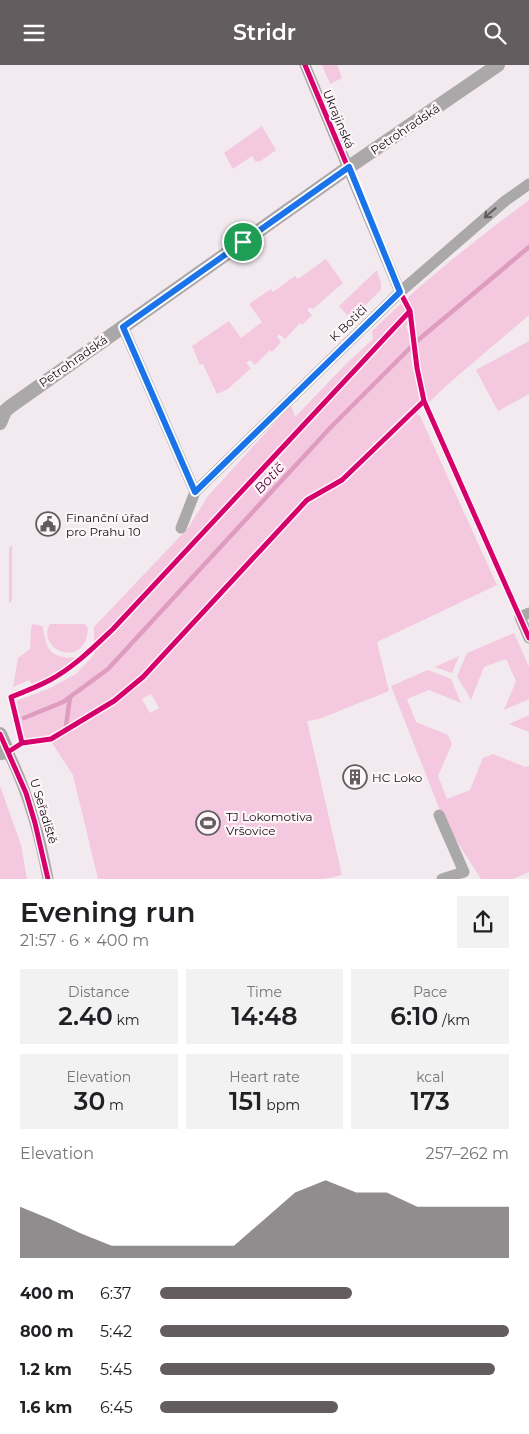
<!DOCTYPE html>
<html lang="en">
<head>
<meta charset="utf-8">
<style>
  body { margin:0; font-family:Montserrat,sans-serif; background:#f2f2f2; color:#202124; height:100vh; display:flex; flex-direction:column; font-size:19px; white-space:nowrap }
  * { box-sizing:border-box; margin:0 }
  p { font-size:16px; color:#757577 }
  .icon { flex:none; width:28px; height:28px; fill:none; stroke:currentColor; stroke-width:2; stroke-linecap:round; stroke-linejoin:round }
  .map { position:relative; height:814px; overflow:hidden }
  .side { display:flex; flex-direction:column; background:#fff; flex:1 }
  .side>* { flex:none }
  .pin { position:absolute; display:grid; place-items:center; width:42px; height:42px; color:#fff; margin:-21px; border:2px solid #fff; border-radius:50%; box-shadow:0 1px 5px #0007 }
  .round { display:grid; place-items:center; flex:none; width:52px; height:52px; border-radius:0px; background:#f2f2f2 }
  .summary { display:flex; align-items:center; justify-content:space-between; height:85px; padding:0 20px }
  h1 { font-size:28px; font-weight:600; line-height:38px }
  .stats { display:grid; grid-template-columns:repeat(3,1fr); gap:8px; height:85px; padding:5px 20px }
  .stats div { display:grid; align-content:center; border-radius:0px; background:#f2f2f2; text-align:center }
  .stats b { font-size:25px; font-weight:600 }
  .stats small { font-size:14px; font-weight:400 }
  .stats p { font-size:14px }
  .chart { height:140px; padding:10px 20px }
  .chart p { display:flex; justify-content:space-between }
  .chart svg { width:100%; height:90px; margin-top:5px; fill:#635d60; opacity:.7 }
  ul { padding:0 20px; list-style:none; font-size:16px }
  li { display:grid; grid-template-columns:80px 60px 1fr; align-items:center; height:38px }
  li i { height:12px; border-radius:6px; background:#635d60 }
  header { display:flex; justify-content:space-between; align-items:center; height:65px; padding:0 20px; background:#635d60; color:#fff; font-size:22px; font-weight:600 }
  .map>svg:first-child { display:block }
</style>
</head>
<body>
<header><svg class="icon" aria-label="menu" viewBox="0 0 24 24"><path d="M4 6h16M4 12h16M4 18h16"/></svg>Stridr<svg class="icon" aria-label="search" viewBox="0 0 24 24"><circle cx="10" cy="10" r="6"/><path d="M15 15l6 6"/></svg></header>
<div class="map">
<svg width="529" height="814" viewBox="0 0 529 814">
  <rect width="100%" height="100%" fill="#f2eaee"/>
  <!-- green -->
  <path fill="#f4c8df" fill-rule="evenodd" d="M322,0H337L342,13L330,19Z
    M262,61L276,85L259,97L258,96L256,97L252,91L233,104L224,88Z
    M529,135V250L447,320L417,349L420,351L497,520L377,577L389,626L319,654L307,656L342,810L324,814H98L73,710L48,672L25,674L16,636L48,624L76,609L94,590V562L188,463L208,431L291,340L295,352L347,298L373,274L372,266C422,217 473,177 529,135ZM415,253L418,290L421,298L413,306L409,271L406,261ZM151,629L159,643L150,648L142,634Z
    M326,194L343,218L313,244L310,242L307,245L312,250L302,260L300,258L285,274L279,269L277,272L281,277L272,287L270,285L255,300L250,295L246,298L251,303L228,324L217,329L203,299L200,300L192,281L229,256L241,273L262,257L249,239L271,224L273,227L295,211L298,214Z
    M377,205L381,218V225L351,254L339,241Z
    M529,276V329L498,346L476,305Z
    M12,480V536L9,538V483Z
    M33,559L42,561C47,575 44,589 64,592C68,593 72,592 76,593C62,604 48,613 32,620L29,615L13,622L18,593L30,584L31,563Z
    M50,559H85L88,564C85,606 35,584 50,559Z
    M514,568L529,602V634L504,645L516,616L506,594L484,602L471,635L457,611L467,588Z
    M459,591L452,608L435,602Z
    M428,605L451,614L461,638L429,625L407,634L416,657L448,670L452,679L438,711L447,734L470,725L483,693L493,689L525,702L529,701V807L513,814H481L445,758L391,621Z
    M529,650V667L509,659Z
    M0,721L21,780L27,814H0Z"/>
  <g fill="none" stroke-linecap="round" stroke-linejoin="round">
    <!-- stream -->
    <path stroke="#de9cc1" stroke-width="4.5" d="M24,653L63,637L108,604L331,362L417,276L529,182
      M66,661L70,632"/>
    <!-- minor -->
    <path stroke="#aba8a9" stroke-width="11" d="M305,0L400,227
      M123,262L195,427
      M181,463L195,427L400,227L505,136L529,119
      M529,548L520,552L529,573
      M8,687C28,727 40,770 48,814
      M439,750L464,807L442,814"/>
    <!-- tertiary -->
    <path stroke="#aba8a9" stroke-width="14" d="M0,358L5,346L11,341L349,102L498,0
      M0,669L8,687L0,688"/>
    <!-- cycleway casing -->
    <g stroke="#fff6fa" stroke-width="8">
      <path id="cycleway" d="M305,0L400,227L410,246L417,303L424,336L529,573
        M0,669L26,728L35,758L48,814
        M22,678L11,632C24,627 37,622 50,615C74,602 93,583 113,564L410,246
        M8,687L22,678L51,674L114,636L143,612L307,435L342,415L424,336"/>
    </g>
    <!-- cycleway -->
    <use href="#cycleway" stroke="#d6006c" stroke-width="5"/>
  </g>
  <!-- one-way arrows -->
  <defs><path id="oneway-shaft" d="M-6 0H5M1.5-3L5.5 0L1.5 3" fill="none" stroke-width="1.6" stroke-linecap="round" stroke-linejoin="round" transform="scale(1.25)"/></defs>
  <use stroke="#605c5e" href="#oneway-shaft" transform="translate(490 148) rotate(139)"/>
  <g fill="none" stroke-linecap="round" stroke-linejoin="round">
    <!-- route casing -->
    <g stroke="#fff" stroke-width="10">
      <path id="route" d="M349,102L400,227L195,427L123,262Z"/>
    </g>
    <!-- route -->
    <use href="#route" stroke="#1a73e8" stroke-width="6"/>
  </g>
  <!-- icons -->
  <defs>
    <g id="civic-ring" transform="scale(1.25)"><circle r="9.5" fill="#fff6fa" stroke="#635d60" stroke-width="1.5"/><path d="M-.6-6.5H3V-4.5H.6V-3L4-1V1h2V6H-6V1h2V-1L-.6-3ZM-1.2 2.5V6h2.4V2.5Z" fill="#635d60"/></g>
    <g id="building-ring" transform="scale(1.25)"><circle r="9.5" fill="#fff6fa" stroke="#635d60" stroke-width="1.5"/><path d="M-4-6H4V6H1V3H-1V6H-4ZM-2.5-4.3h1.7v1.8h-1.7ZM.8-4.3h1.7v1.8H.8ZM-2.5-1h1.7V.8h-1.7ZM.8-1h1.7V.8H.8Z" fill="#635d60"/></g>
    <g id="stadium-ring" transform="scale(1.25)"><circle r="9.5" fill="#fff6fa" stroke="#635d60" stroke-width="1.5"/><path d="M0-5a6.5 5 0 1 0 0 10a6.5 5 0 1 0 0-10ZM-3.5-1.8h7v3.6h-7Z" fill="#635d60"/></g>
  </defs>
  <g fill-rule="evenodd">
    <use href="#civic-ring" x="48" y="459"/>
    <use href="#building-ring" x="355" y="712"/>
    <use href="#stadium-ring" x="208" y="758"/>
  </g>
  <g text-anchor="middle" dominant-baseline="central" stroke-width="4.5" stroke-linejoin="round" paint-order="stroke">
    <!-- street labels -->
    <g font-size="12" fill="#161114" stroke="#fff6fa">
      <text transform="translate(339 54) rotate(67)">Ukrajinská</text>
      <text transform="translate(405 64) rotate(-34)">Petrohradská</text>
      <text transform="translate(348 258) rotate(-44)">K Botiči</text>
      <text transform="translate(73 296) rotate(-35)">Petrohradská</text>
      <text transform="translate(44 746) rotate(73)">U Seřadiště</text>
    </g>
    <!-- poi labels -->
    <g font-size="12" fill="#161114" stroke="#fff6fa" text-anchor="start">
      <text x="66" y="452">Finanční úřad<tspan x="66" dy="14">pro Prahu 10</tspan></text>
      <text x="372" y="712">HC Loko</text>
      <text x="226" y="751">TJ Lokomotiva<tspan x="226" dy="14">Vršovice</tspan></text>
    </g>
    <!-- water labels -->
    <g font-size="14" font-style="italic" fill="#57023c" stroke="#fff6fa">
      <text transform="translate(269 413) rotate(-47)">Botič</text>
    </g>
  </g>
</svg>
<div class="pin" style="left:243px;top:177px;background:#1e9e55"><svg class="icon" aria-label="arrive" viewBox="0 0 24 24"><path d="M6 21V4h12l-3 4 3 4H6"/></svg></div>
</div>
<section class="side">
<div class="summary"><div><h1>Evening run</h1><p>21:57 · 6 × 400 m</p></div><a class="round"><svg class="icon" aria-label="share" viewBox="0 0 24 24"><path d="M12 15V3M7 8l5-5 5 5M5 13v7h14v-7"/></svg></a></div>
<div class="stats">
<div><p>Distance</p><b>2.40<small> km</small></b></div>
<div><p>Time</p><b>14:48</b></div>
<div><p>Pace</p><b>6:10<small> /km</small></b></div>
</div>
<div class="stats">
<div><p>Elevation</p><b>30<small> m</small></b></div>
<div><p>Heart rate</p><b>151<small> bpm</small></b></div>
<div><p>kcal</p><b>173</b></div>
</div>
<div class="chart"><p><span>Elevation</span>257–262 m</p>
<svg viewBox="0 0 160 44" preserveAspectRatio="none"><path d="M0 44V19L10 25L20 32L30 38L40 38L50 38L60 38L70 38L80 25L90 12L100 6L110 12L120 12L130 19L140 19L150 19L160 19V44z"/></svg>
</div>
<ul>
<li><b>400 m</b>6:37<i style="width:55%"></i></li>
<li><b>800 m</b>5:42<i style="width:100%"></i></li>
<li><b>1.2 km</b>5:45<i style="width:96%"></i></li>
<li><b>1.6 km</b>6:45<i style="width:51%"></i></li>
</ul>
</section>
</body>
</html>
